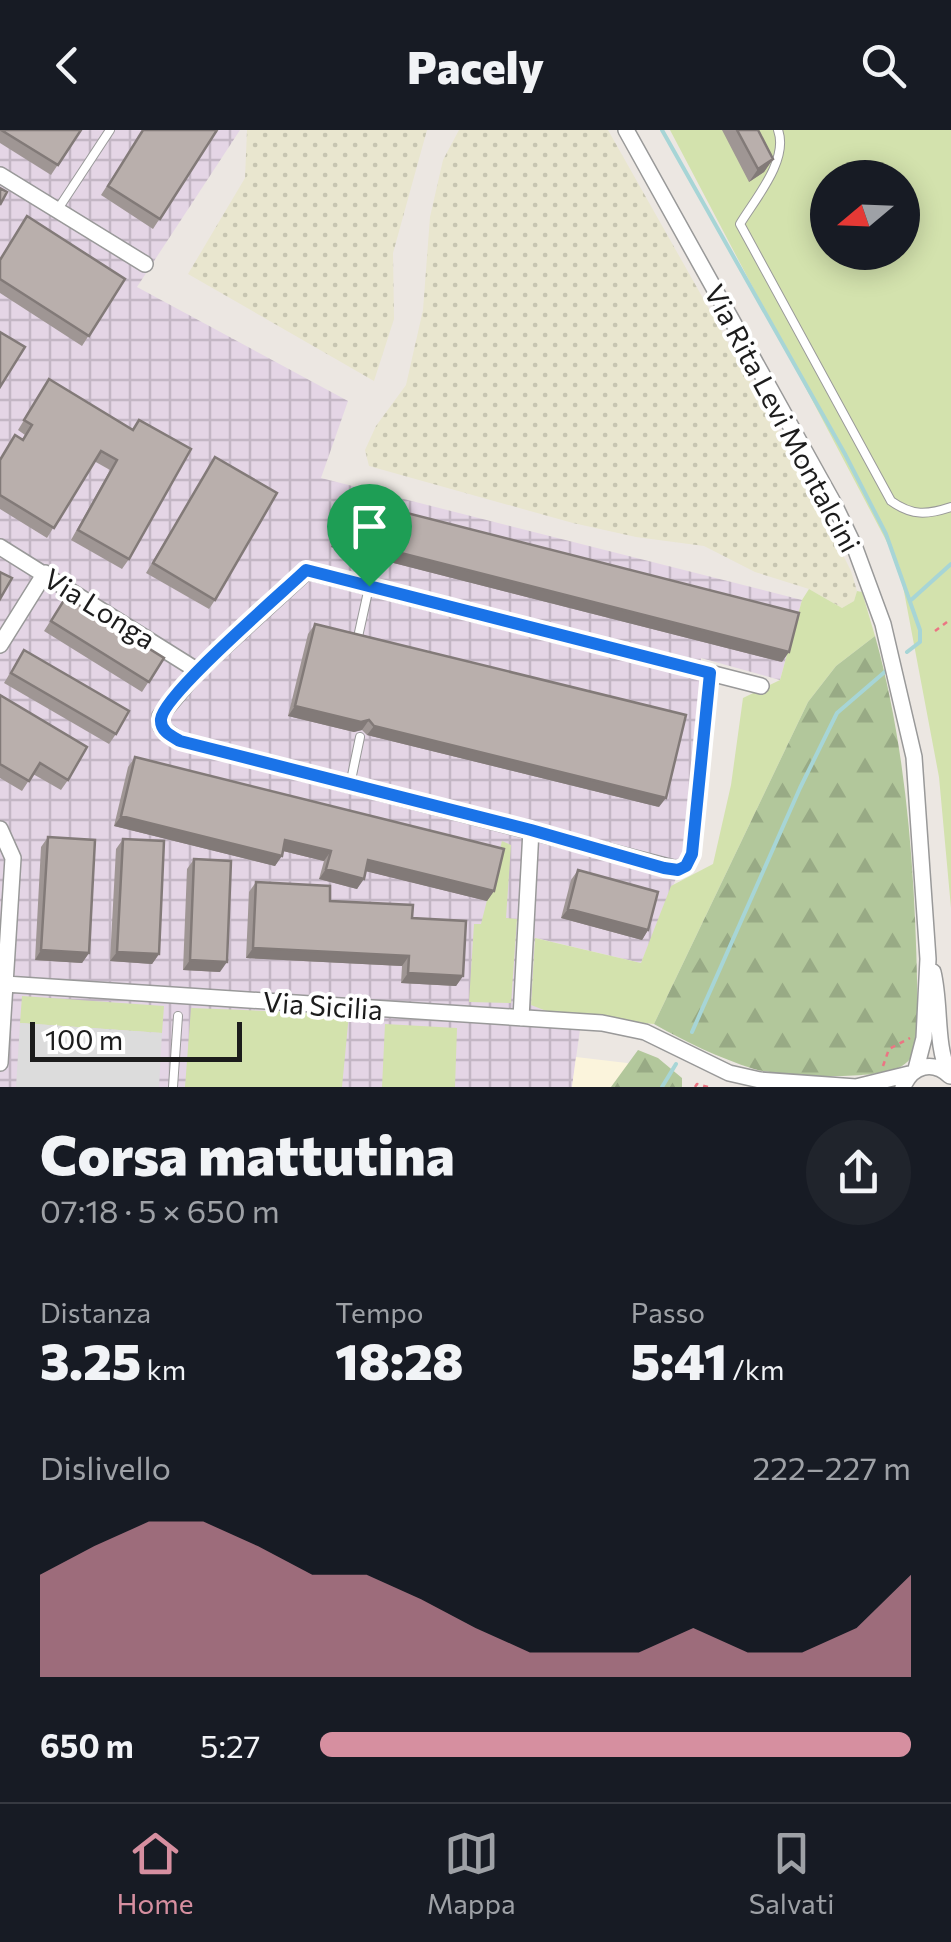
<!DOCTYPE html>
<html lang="it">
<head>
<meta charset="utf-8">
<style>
  body { margin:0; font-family:Commissioner,sans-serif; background:#20242c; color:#f1f3f6; height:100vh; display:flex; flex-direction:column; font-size:38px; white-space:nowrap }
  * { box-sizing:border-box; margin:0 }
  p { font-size:32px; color:#9ea1a6 }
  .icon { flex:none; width:55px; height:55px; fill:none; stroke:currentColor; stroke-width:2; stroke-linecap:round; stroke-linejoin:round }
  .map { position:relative; height:957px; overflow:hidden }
  .sheet { display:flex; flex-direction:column; background:#171b24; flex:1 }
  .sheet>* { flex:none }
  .needle { width:65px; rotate:251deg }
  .controls { position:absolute; left:810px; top:30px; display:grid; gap:20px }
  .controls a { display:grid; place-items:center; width:110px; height:110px; border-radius:50%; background:#171b24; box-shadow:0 5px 25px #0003; font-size:50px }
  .scale { position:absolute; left:30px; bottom:25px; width:212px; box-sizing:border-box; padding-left:10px; border:5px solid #1c1c1c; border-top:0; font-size:28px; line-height:35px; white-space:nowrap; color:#1c1c1c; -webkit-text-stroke:8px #fff; paint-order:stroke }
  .pin { position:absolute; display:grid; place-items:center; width:85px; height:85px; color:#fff; margin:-102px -42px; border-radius:50% 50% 50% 0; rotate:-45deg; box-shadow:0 0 10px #0007 }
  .pin .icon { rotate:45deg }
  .round { display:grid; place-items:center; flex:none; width:105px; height:105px; border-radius:52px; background:#20242c }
  .overview { display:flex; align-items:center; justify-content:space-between; height:170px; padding:0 40px }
  h1 { font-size:55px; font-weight:800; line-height:75px }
  .metrics { display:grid; grid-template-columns:repeat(3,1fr); gap:15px; height:170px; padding:10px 40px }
  .metrics div { display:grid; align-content:center }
  .metrics b { font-size:50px; font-weight:800 }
  .metrics small { font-size:28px; font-weight:400 }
  .metrics p { font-size:28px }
  .chart { height:280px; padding:20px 40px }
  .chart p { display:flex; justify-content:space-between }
  .chart svg { width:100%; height:180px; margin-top:10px; fill:#d68fa0; opacity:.7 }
  ul { padding:0 40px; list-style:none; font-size:32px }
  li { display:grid; grid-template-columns:160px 120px 1fr; align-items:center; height:75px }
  li i { height:25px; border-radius:12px; background:#d68fa0 }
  header { display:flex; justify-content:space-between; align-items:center; height:130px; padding:0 40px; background:#171b24; font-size:45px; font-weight:800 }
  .tabs { display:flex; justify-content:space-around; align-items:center; height:140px; border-top:2px solid #363941; background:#171b24; font-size:28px; color:#9ea1a6 }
  .tabs a { display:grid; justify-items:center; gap:5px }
  .tabs .active { color:#d68fa0 }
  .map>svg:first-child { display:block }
</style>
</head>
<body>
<header><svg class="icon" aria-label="back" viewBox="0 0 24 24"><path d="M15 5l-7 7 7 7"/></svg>Pacely<svg class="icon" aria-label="search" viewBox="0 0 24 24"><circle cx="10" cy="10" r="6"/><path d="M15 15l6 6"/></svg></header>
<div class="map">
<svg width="951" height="957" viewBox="0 0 951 957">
  <defs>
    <pattern id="industrial-grid" width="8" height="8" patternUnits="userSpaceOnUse" patternTransform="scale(2.5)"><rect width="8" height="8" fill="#e4d5e5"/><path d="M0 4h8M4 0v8" fill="none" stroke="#c3b6c4"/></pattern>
    <pattern id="farmland-dots" width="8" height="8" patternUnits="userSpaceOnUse" patternTransform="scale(2.5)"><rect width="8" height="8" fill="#e9e6cf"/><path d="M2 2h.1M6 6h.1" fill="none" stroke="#c7c5b1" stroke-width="1.8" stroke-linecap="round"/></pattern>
    <pattern id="forest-firs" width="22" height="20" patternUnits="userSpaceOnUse" patternTransform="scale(2.5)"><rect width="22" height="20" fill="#b2c79b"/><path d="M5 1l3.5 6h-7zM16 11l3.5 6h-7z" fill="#98aa85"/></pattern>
  </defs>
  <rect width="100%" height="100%" fill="#ece7e2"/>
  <!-- industrial -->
  <path fill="url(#industrial-grid)" d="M0,0H240L137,157L348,271L321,348L802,470L780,550L701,528L687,722L641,833L536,808L582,885L572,957H0Z"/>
  <!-- education -->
  <path fill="#fbf4dc" d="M576,927L627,933L679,957H572Z"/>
  <!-- farmland -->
  <path fill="url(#farmland-dots)" d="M247,0H427L393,123L394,189L374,251L188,144L245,48Z
    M459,0H608L804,347L851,441L857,461L854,471L842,478L809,459L755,442L704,416L636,407L573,393L369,336L365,320L376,296L406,255L423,180L430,87L443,30Z"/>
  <!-- grass -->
  <path fill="#d3e2ad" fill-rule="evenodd" d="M670,0H951V778L939,647L899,435ZM828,48H902V122H828Z
    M809,459L842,478L854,471L857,461L862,462L875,506L836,536L808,572L654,894L554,884L531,875L535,808L641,833L671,756L713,734L731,655L743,568L780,550L802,470Z
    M502,711L511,715L506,788L517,789L511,873L469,872L474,794H481Z
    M22,866L164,876L162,903L20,893Z
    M191,878L349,884L342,957H185Z
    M385,894L457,898L455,957H382Z"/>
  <!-- forest -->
  <path fill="url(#forest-firs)" d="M875,506C911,634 917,777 918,911C915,921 912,930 902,936C878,951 782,947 754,939C719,928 686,912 654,894L808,572L836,536Z
    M638,920L658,928L682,948V957H611Z"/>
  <!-- parking -->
  <path fill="#dcdcdc" d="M20,893L162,903L159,957H16Z"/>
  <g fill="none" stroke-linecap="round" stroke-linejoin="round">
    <!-- stream -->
    <path stroke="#a7d5d6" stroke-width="4" d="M662,0L845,324L886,404L920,500V512L907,522
      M910,471L951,434
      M692,902L800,658L837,583L887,540
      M662,957L676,934"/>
    <!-- service casing -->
    <g stroke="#999" stroke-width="10">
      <path id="service" d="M778,0C789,30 755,69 740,94L891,371C912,386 927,385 951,377
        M58,79L110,0
        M358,507L369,457
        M350,655L360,607
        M173,957L178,886"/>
    </g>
    <!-- minor casing -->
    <g stroke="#999" stroke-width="18">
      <path id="minor" d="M626,0L834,374L855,418L883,494L914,627L928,829L924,908L916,939
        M0,45L145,134
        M0,417L198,541
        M0,515L45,443
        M710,543L692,724L686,736L677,739L180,611L161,597L160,586L198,541L307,441L710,543L761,556
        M0,699L13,728L0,933
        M933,842C941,875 935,914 949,944
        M5,854L602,893L645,902L729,943L760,950L856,957L909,944
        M521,888L531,700
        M903,957C912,935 933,930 950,946"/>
    </g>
    <!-- path -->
    <path stroke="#eb7583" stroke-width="2.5" stroke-dasharray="5 5" stroke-linecap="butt" d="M935,501L951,489
      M883,936L889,919L910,908
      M695,957L697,954L708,957"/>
    <!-- service -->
    <use href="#service" stroke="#fff" stroke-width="8"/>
    <!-- minor -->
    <use href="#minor" stroke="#fff" stroke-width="15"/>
  </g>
  <!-- wall -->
  <path fill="#9f9694" d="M0,0H81L51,45L0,13Z
    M143,0H217L153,99L101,65Z
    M722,0H758L773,29L764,42L749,52Z
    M0,128L125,149L82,216L0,163Z
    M49,249L132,300L139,290L129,429L122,439L71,410L110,340L94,331L47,408L0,379V329L15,305L23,309L25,305L18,300Z
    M215,327V470L209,479L146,443Z
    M348,368L782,532L331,417L341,378Z
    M66,467L164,528L142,562L44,501Z
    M315,494L659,677L367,605L362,600L354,602L288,586L308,504Z
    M24,520L116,604L109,614L4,553Z
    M0,565L68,650L61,660L33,644L22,661L0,648Z
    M135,627L494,761L487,771L366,741L357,759L319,749L324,731L283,721L275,736L114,696L128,637Z
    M48,707L89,823L82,833L35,830L41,717Z
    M123,709L159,824L152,834L110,831L116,719Z
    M194,729L220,842L183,840L187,739Z
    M578,740L648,800L642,810L561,788L571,750Z
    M256,752L330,771L412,788L463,846L456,856L401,853L402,836L246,828L249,762Z"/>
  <!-- shaded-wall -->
  <path fill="#827a78" d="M773,29L764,42L749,52L758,39Z
    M338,407L789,522L782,532L331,417Z
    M295,576L369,590L362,600L354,602L288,586Z
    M374,596L666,668L659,677L367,605Z
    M121,686L282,726L275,736L114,696Z
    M285,710L331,721L324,731L279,720Z
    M368,730L494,761L487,771L361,740Z
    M326,739L364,749L357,759L319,749Z
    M568,779L648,800L642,810L561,788Z
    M253,818L409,826L402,836L246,828Z
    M41,820L89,823L82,833L35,830Z
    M117,822L159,824L152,834L110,831Z
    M190,830L227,832L220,842L183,840Z
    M408,843L463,846L456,856L401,853Z"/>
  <!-- building -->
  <path fill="#b9afac" stroke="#827a78" stroke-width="2.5" d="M1,0H81L58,35Z
    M143,0H217L160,89L108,56Z
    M737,0H758L773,29L758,39Z
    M0,58L7,62L0,75Z
    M27,86L125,149L89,206L0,149V130Z
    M0,202L25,217L0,257Z
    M49,249L133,300L139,290L191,319L129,429L78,400L117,330L101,321L54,398L0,365V330L15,305L23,310L32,295L24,290Z
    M215,327L277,363L215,470L153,433Z
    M348,368L799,483L789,522L338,407Z
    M0,442L12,448L0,469Z
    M66,467L164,528L149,552L51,491Z
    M315,494L686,585L666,668L374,596L369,590L361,592L295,576Z
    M24,520L129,581L116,604L11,543Z
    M0,565L87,617L68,650L40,633L29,651L0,634Z
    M135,627L504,719L494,761L368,730L364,749L326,739L331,721L285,710L282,726L121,686Z
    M48,707L95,710L89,823L41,820Z
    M123,709L164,711L159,824L117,822Z
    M194,729L231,731L227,832L190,830Z
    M578,740L658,762L648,800L568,779Z
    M256,752L330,756V771L413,775L412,788L466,791L463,846L408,843L409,826L253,818Z"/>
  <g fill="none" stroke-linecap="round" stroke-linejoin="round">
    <!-- route casing -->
    <g stroke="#fff" stroke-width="20">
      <path id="route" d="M306,440L710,543L692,724L686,736L678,740L664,738L531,700L180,611C171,606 160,601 161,589C163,565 282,463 306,440Z"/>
    </g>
    <!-- route -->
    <use href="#route" stroke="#1a73e8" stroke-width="12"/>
  </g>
  <g text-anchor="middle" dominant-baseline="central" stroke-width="8" stroke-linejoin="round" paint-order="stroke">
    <!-- street labels -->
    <g font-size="28" fill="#1c1c1c" stroke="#fff">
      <text transform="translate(783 288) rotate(62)">Via Rita Levi Montalcini</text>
      <text transform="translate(100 478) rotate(32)">Via Longa</text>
      <text transform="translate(323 875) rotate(4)">Via Sicilia</text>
    </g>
  </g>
</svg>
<div class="controls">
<a><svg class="needle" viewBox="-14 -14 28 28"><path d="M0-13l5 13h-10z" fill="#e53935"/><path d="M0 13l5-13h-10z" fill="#9ea1a6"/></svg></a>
</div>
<div class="scale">100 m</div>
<div class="pin" style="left:369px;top:456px;background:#1e9e55"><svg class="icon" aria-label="arrive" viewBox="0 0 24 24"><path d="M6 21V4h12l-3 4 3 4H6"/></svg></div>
</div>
<section class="sheet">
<div class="overview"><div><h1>Corsa mattutina</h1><p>07:18 · 5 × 650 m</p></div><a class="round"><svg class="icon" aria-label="share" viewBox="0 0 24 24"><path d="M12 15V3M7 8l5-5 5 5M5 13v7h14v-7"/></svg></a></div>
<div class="metrics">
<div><p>Distanza</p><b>3.25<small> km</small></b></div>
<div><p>Tempo</p><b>18:28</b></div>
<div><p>Passo</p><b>5:41<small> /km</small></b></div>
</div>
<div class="chart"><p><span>Dislivello</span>222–227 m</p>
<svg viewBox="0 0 160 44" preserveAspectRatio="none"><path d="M0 44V19L10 12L20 6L30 6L40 12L50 19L60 19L70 25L80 32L90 38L100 38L110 38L120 32L130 38L140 38L150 32L160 19V44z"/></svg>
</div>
<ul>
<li><b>650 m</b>5:27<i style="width:100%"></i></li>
</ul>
</section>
<nav class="tabs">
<a class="active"><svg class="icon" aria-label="home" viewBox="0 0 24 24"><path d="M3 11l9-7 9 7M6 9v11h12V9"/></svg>Home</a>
<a><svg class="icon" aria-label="map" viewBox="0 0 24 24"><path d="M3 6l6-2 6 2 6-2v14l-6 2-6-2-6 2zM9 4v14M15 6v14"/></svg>Mappa</a>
<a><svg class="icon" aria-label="saved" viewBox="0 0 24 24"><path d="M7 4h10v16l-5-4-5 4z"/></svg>Salvati</a>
</nav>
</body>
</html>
